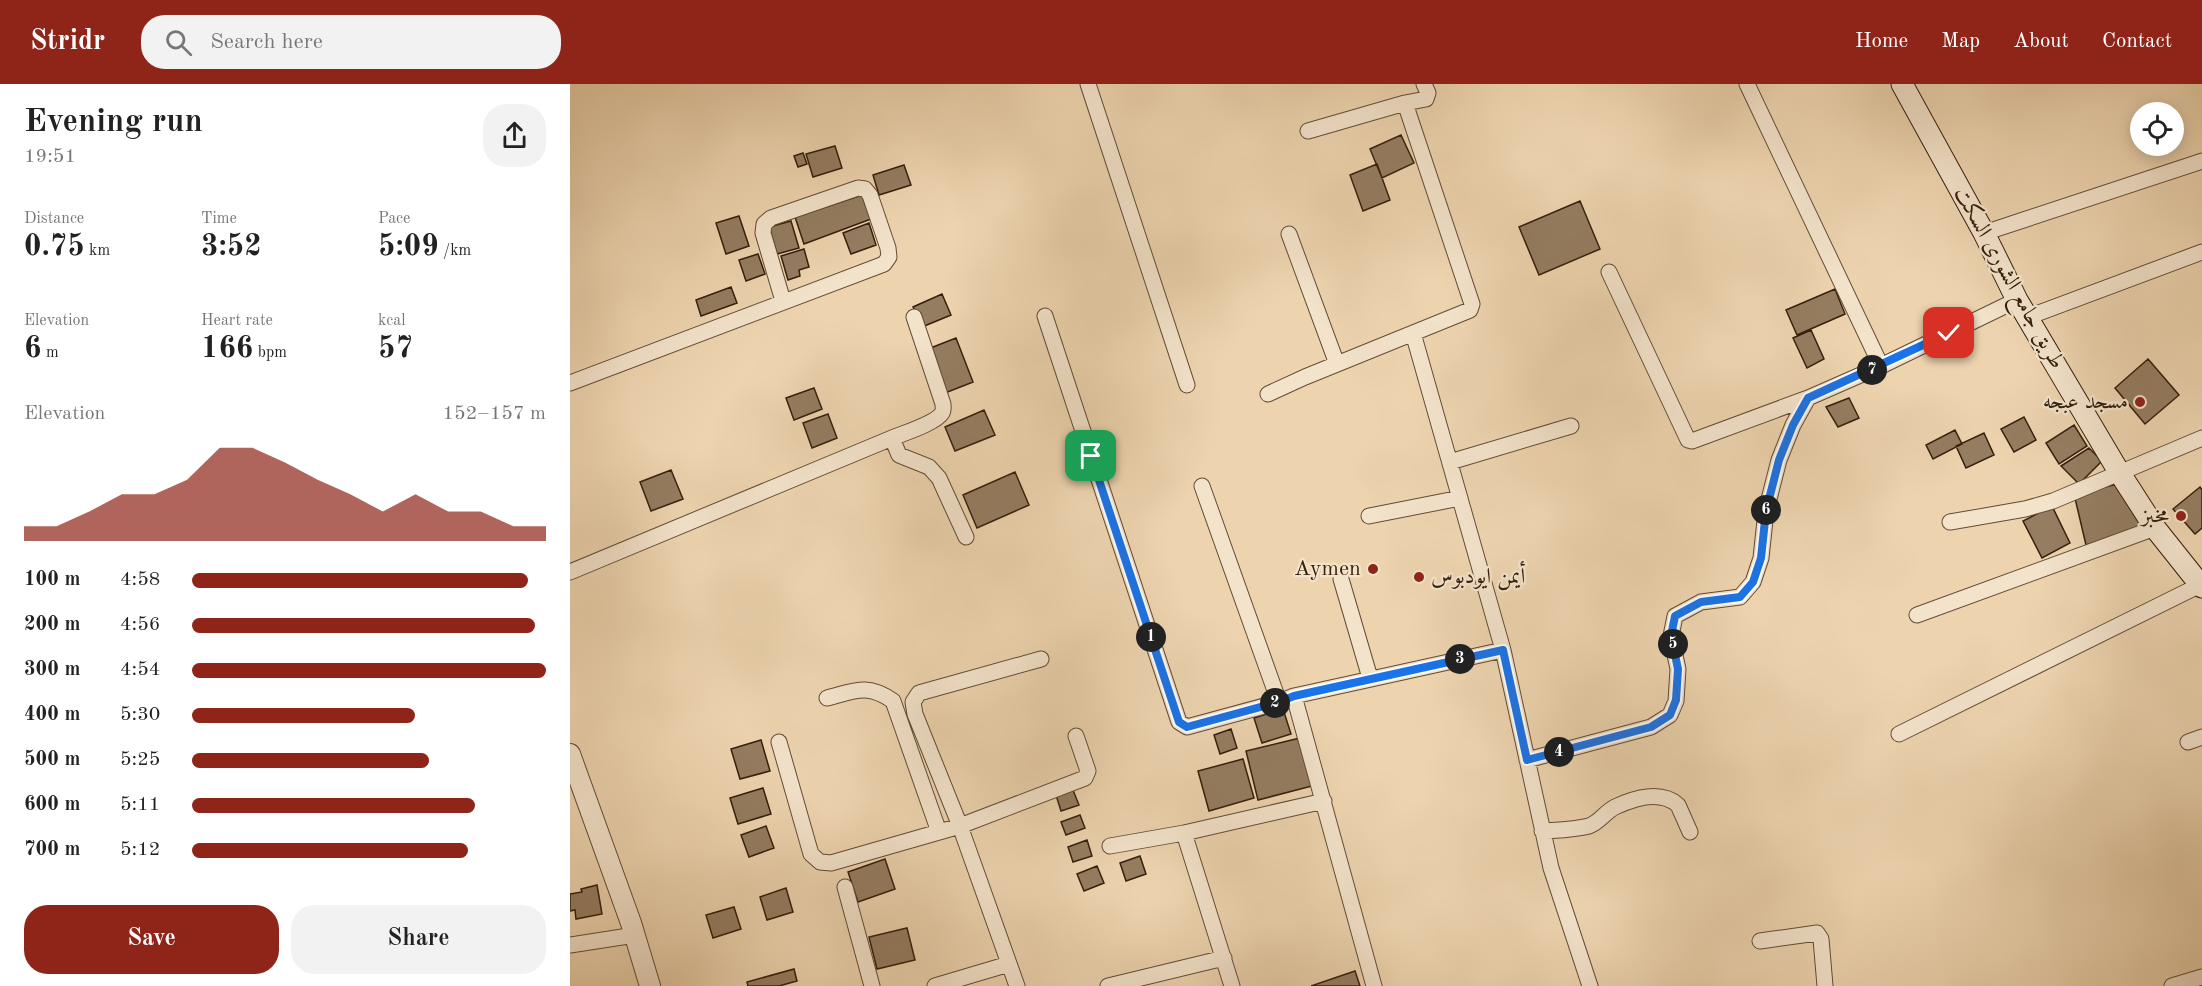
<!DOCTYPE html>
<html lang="en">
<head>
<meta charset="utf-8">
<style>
  body { margin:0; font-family:"Old Standard TT",Amiri,serif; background:#f2f2f2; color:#222; height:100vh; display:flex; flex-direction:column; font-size:22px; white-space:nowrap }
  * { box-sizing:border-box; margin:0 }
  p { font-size:20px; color:#767676 }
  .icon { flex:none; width:33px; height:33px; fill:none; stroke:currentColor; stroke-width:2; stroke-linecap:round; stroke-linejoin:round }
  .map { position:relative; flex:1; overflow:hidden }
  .side { display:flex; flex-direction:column; background:#fff; width:570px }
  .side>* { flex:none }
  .tools { position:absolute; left:1560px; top:18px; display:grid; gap:12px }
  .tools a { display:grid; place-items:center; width:54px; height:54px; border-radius:50%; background:#fff; box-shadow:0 3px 15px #0003; font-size:30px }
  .pin { position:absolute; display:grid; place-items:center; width:51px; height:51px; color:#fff; margin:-26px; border-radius:12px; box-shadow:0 3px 9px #0006 }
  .km { position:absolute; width:30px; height:30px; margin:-15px; border-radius:50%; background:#222; color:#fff; font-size:16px; line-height:30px; text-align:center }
  .round { display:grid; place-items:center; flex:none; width:63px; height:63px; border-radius:24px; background:#f2f2f2 }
  .overview { display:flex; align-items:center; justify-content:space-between; height:102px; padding:0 24px }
  h1 { font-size:33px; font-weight:700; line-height:45px }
  .figures { display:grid; grid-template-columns:repeat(3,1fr); gap:9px; height:102px; padding:6px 24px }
  .figures div { display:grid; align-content:center }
  .figures b { font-size:30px; font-weight:700 }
  .figures small { font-size:16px; font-weight:400 }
  .figures p { font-size:16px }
  .chart { height:168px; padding:12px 24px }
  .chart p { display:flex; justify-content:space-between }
  .chart svg { width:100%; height:108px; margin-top:6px; fill:#8f2418; opacity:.7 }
  .primary-button { display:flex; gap:12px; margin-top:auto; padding:12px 24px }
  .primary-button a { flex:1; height:69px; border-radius:24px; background:#8f2418; color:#fff; font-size:24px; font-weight:700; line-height:69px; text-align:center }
  .primary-button a+a { background:#f2f2f2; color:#222 }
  ul { padding:0 24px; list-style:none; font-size:20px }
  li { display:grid; grid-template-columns:96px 72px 1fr; align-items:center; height:45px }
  li i { height:15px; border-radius:8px; background:#8f2418 }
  header { display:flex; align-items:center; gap:36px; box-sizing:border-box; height:84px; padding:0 30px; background:#8f2418; color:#fff }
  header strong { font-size:28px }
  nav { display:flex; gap:33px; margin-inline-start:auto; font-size:21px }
  .search { width:420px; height:54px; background:#f2f2f2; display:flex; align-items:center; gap:15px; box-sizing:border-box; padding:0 21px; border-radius:24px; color:#767676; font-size:22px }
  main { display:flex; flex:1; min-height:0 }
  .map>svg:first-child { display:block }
</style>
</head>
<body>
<header>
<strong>Stridr</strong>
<div class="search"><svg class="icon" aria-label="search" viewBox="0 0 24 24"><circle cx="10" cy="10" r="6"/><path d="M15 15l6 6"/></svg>Search here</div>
<nav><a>Home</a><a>Map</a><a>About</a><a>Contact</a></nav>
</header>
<main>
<section class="side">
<div class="overview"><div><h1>Evening run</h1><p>19:51</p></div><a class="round"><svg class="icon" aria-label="share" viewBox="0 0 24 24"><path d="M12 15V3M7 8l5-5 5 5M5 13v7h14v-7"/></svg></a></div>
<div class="figures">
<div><p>Distance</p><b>0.75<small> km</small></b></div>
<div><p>Time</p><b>3:52</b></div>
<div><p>Pace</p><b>5:09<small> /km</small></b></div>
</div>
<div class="figures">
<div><p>Elevation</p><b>6<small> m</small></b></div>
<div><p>Heart rate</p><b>166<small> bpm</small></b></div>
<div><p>kcal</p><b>57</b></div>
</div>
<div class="chart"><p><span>Elevation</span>152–157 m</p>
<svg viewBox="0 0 160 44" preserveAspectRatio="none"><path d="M0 44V38L10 38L20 32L30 25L40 25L50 19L60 6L70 6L80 12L90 19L100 25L110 32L120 25L130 32L140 32L150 38L160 38V44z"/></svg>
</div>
<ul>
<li><b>100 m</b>4:58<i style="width:95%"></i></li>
<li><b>200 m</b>4:56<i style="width:97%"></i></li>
<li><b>300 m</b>4:54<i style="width:100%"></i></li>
<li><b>400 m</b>5:30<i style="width:63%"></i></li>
<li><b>500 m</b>5:25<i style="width:67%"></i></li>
<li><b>600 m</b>5:11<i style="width:80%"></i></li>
<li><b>700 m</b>5:12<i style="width:78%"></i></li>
</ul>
<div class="primary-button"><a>Save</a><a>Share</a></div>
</section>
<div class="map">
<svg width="1632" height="902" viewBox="0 0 1632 902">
  <rect width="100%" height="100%" fill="#edd4af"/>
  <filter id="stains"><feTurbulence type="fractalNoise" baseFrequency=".00333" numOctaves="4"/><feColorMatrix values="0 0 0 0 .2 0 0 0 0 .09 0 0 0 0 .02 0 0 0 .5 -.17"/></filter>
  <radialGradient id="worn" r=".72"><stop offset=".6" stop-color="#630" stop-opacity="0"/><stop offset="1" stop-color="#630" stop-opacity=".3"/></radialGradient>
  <!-- building -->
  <path fill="#957d61" stroke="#351f0c" stroke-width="1.5" d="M831,51L844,79L812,94L800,65Z
    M265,62L272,84L243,93L236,70Z
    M233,69L237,80L228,83L224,72Z
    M807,80L820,116L793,127L780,91Z
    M334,81L341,101L309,111L303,91Z
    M292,111L301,135L234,160L225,133Z
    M1010,117L1030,165L969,191L949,143Z
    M169,132L179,162L156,170L146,139Z
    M221,137L229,164L207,170L199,143Z
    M299,139L306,161L281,170L273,149Z
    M234,165L239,183L229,186L230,192L218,196L211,172Z
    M188,170L195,190L176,197L169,176Z
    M161,203L167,219L131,232L126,216Z
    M1265,205L1275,230L1227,251L1216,226Z
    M372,210L381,231L352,243L343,223Z
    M1241,246L1254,275L1237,284L1223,254Z
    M386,254L403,298L375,309L358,265Z
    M1578,275L1609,311L1575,340L1545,304Z
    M244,304L252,325L224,336L216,314Z
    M1279,314L1289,334L1268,343L1256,323Z
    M414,326L425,351L385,367L375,343Z
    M258,330L267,354L242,364L233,339Z
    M1454,333L1466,356L1444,368L1431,345Z
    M1504,341L1517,362L1489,380L1476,359Z
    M1385,346L1392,360L1363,375L1356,361Z
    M1414,349L1424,371L1396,384L1386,362Z
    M1519,364L1532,377L1509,400L1491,382Z
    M101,386L113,415L81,427L70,398Z
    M445,388L459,421L407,444L393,411Z
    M1548,400L1577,447L1516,461L1504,410Z
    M1630,403L1632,406V444L1625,450L1603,425Z
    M1482,422L1500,459L1472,474L1453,437Z
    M713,625L721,650L692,659L684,634Z
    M661,645L667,664L650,670L644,651Z
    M730,654L742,702L688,716L676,667Z
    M191,656L200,687L170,695L161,665Z
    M673,675L684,714L639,727L628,687Z
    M193,704L201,730L168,740L160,714Z
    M503,706L509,721L491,727L486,711Z
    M510,731L515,744L496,751L491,738Z
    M196,742L204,764L179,773L171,751Z
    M517,756L522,772L503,778L498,763Z
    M570,772L576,790L556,797L550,779Z
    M315,775L325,805L288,818L278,788Z
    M527,782L534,799L514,807L507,790Z
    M27,801L32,830L6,835L5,826L0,827V810L12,808L11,805Z
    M216,804L223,828L197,836L190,813Z
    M164,823L171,845L143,854L136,831Z
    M337,844L345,876L307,885L299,853Z
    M224,885L227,897L209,902H178L177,898Z
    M785,887L790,902H741Z"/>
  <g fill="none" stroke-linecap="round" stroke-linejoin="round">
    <!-- minor casing -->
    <g stroke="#634c35" stroke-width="17">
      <path id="minor" d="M518,0L617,301
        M1177,0L1311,282
        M738,47L835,19L856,15L858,9L854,0
        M1414,149L1632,77
        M719,150L767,280
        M1039,188L1118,356L1122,357L1238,314
        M475,232L609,638L617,643L709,618L724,612L933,566
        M1458,233L1632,168
        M843,249L933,566L981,784L1020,902
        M0,299L314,180L319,173L318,164L300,111L295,105L288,104L201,134L194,140L193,149L213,217
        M698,310L735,293L900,226L902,220L835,19
        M322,354L329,371L359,383L369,394L396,453
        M880,378L1001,342
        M632,402L709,618
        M799,432L890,414
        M1380,438L1455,425L1483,417L1632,354
        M0,488L322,354C334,349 366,339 372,329C374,326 373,324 373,320L344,233
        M771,495L800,594
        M1347,531L1585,444
        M724,612L804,902
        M257,614C285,607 297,599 323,617L369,748
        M1329,650L1630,501
        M209,658L241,770L250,778L261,779L390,742L515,694L518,687L506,652
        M1618,658L1632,653
        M957,676L1081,643L1100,631L1106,617L1108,585L1101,552L1105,532L1131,518L1170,513L1183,498L1191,474L1196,427L1209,376L1223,341L1238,314L1311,282L1447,216
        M972,747C987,746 1004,746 1019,742C1030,738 1035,728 1045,723C1064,714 1091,706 1108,721L1120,748
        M540,762L614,749
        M275,803L302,902
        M1190,857L1247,849L1251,855L1255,902
        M0,861L65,851
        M365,902L439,880
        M447,902L390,742L345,630L343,618L349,609L471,575
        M538,902L654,874
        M662,902L614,749L754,717
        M1602,902L1632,893"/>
    </g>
    <!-- tertiary casing -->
    <g stroke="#634c35" stroke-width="22">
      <path id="tertiary" d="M0,670L61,839L80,902"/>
    </g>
    <!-- secondary casing -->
    <g stroke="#351f0c" stroke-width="23">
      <path id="secondary" d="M1332,0L1414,149L1447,216L1549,388L1585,444L1632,503"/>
    </g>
    <!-- minor -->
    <use href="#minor" stroke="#f3e3cb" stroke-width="15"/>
    <!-- tertiary -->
    <use href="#tertiary" stroke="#f3e3cb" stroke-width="20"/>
    <!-- secondary -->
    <use href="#secondary" stroke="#f3e3cb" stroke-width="21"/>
  </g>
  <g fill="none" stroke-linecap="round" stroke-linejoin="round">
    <!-- route casing -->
    <g stroke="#fff" stroke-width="12">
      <path id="route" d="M521,372L609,638L617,643L709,618L724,612L933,566L957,676L1081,643L1100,631L1106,616L1108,585L1101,552L1105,532L1131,518L1170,513L1183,498L1191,474L1196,427L1209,376L1223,341L1238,314L1379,249"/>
    </g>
    <!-- route -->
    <use href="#route" stroke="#1a73e8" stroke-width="8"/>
  </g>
  <!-- markers -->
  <g fill="#8f2418" stroke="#f3e3cb" stroke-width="2">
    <circle cx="1570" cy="318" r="6"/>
    <circle cx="1611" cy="432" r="6"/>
    <circle cx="803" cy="485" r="6"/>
    <circle cx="849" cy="493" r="6"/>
  </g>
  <g text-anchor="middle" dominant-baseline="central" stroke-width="4.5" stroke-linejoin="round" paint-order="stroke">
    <!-- street labels -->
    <g font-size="22" fill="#351f0c" stroke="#f3e3cb">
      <text transform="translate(1439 194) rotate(61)">طريق جامع الشورى السكت</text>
    </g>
    <!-- poi labels -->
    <g font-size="22" fill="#351f0c" stroke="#f3e3cb" text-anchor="end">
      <text x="1558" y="318">مسجد عبجه</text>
      <text x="1599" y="432">مخبز</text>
      <text x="791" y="485">Aymen</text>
      <text x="861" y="493" text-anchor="start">أيمن ايودبوس</text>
    </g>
  </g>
  <rect width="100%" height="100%" filter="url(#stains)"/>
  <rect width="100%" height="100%" fill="url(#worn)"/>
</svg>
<div class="tools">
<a><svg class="icon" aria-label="locate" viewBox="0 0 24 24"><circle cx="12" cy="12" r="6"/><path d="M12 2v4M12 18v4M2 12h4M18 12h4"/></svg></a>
</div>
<div class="pin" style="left:521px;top:372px;background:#1e9e55"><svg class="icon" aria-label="arrive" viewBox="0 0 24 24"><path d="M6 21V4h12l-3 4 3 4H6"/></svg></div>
<div class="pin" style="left:1379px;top:249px;background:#d93025"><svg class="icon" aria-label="check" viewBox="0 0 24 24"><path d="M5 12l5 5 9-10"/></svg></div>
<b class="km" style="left:581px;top:553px">1</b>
<b class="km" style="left:705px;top:619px">2</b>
<b class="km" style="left:890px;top:575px">3</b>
<b class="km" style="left:989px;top:668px">4</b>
<b class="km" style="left:1103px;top:560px">5</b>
<b class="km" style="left:1196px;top:426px">6</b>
<b class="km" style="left:1302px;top:286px">7</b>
</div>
</main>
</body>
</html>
